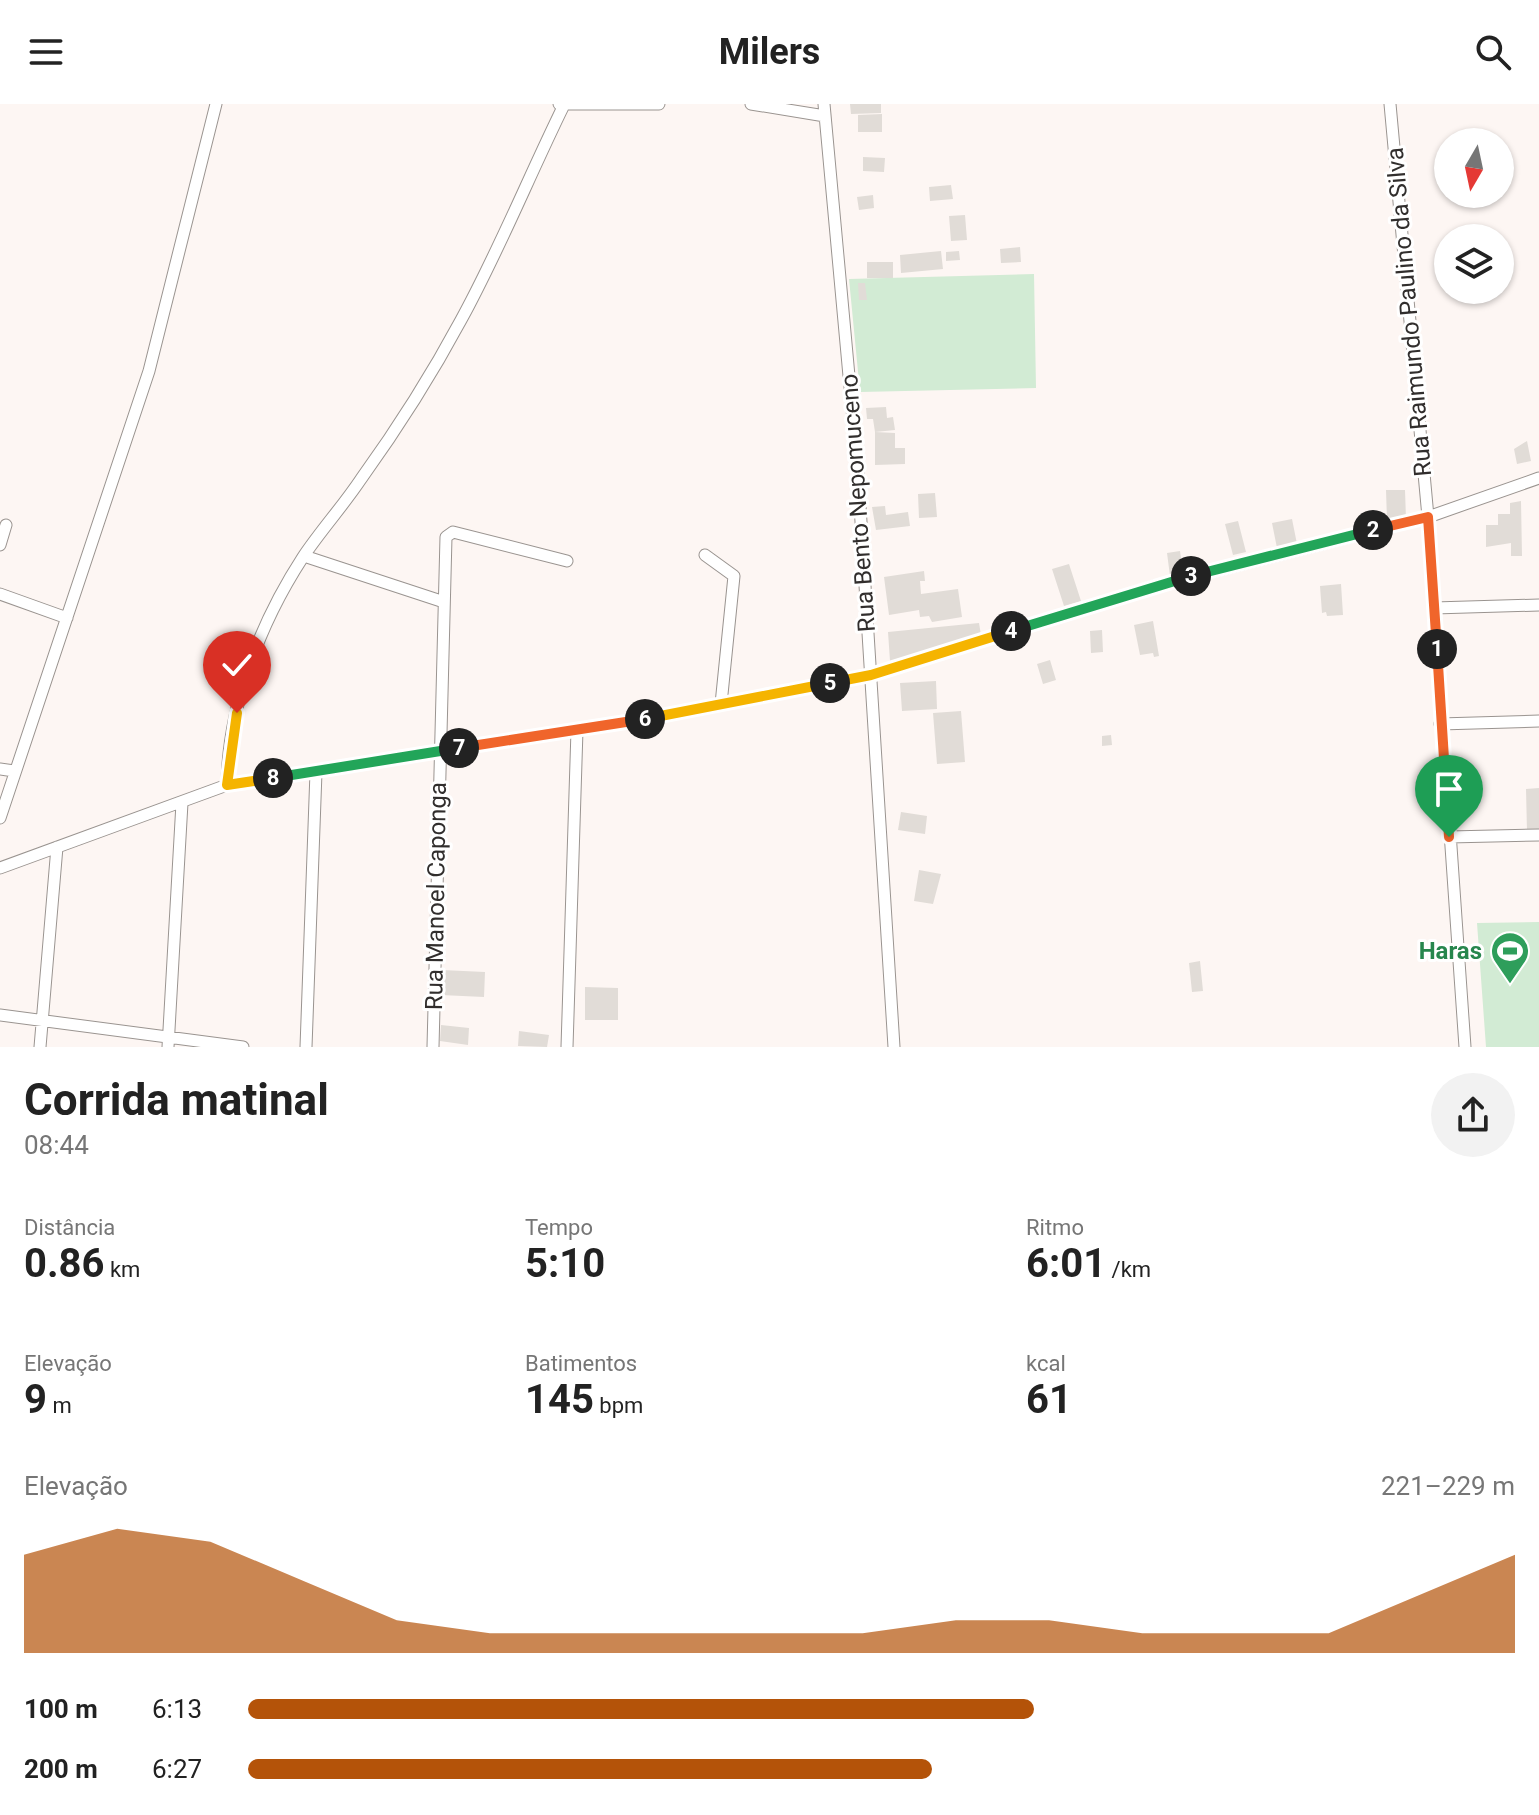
<!DOCTYPE html>
<html lang="pt">
<head>
<meta charset="utf-8">
<style>
  body { margin:0; font-family:Roboto,sans-serif; background:#f2f2f2; color:#222; height:100vh; display:flex; flex-direction:column; font-size:30px; white-space:nowrap }
  * { box-sizing:border-box; margin:0 }
  p { font-size:26px; color:#767676 }
  .icon { flex:none; width:44px; height:44px; fill:none; stroke:currentColor; stroke-width:2; stroke-linecap:round; stroke-linejoin:round }
  .map { position:relative; height:943px; overflow:hidden }
  .details { display:flex; flex-direction:column; background:#fff; flex:1 }
  .details>* { flex:none }
  .needle { width:52px; rotate:189deg }
  .controls { position:absolute; left:1434px; top:24px; display:grid; gap:16px }
  .controls a { display:grid; place-items:center; width:80px; height:80px; border-radius:50%; background:#fff; box-shadow:0 2px 6px #0004; font-size:40px }
  .pin { position:absolute; display:grid; place-items:center; width:68px; height:68px; color:#fff; margin:-82px -34px; border-radius:50% 50% 50% 0; rotate:-45deg; box-shadow:0 0 8px #0007 }
  .pin .icon { rotate:45deg }
  .km { position:absolute; width:40px; height:40px; margin:-20px; border-radius:50%; background:#222; color:#fff; font-size:22px; line-height:40px; text-align:center }
  .round { display:grid; place-items:center; flex:none; width:84px; height:84px; border-radius:42px; background:#f2f2f2 }
  .summary { display:flex; align-items:center; justify-content:space-between; height:136px; padding:0 24px }
  h1 { font-size:44px; font-weight:700; line-height:60px }
  .stats { display:grid; grid-template-columns:repeat(3,1fr); gap:12px; height:136px; padding:8px 24px }
  .stats div { display:grid; align-content:center }
  .stats b { font-size:40px; font-weight:700 }
  .stats small { font-size:22px; font-weight:400 }
  .stats p { font-size:22px }
  .chart { height:224px; padding:16px 24px }
  .chart p { display:flex; justify-content:space-between }
  .chart svg { width:100%; height:144px; margin-top:8px; fill:#b45309; opacity:.7 }
  ul { padding:0 24px; list-style:none; font-size:26px }
  li { display:grid; grid-template-columns:128px 96px 1fr; align-items:center; height:60px }
  li i { height:20px; border-radius:10px; background:#b45309 }
  header { display:flex; justify-content:space-between; align-items:center; height:104px; padding:0 24px; background:#fff; font-size:36px; font-weight:700 }
  .map>svg:first-child { display:block }
</style>
</head>
<body>
<header><svg class="icon" aria-label="menu" viewBox="0 0 24 24"><path d="M4 6h16M4 12h16M4 18h16"/></svg>Milers<svg class="icon" aria-label="search" viewBox="0 0 24 24"><circle cx="10" cy="10" r="6"/><path d="M15 15l6 6"/></svg></header>
<div class="map">
<svg width="1539" height="943" viewBox="0 0 1539 943">
  <rect width="100%" height="100%" fill="#fdf6f3"/>
  <!-- green -->
  <path fill="#d2ebd4" d="M1034,170L1036,284L860,288L849,175Z
    M1539,818V943H1486L1477,819Z"/>
  <!-- building -->
  <path fill="#e1dcd7" d="M850,0H881V9L851,10Z
    M882,10V28H858V11Z
    M863,53L885,54L884,68L863,67Z
    M951,81L953,95L930,97L929,83Z
    M873,91L874,104L859,106L857,93Z
    M965,111L967,136L951,137L949,112Z
    M1020,143L1021,158L1001,159L1000,145Z
    M941,147L943,165L901,169L900,151Z
    M959,147L960,156L946,157V148Z
    M867,158H893V174H867Z
    M858,179H865L867,196H859Z
    M886,303L887,314L893,313L895,326L875,328L873,315H867L866,304Z
    M875,328L895,329V344H905V360L875,361Z
    M1527,337L1531,357L1517,360L1514,345Z
    M1386,386H1405L1406,415L1387,416Z
    M935,389L937,413L919,414L918,390Z
    M1521,397L1522,452H1511V439L1486,443V421H1498V410H1510V399Z
    M885,402L886,411L908,408L910,422L876,426L872,403Z
    M1292,415L1297,440L1277,444L1272,419Z
    M1238,417L1246,448L1233,451L1225,420Z
    M1180,447L1183,470L1170,472L1167,449Z
    M1069,460L1081,497L1064,502L1052,465Z
    M924,467L925,477H920L921,490L958,485L962,513L932,518L929,512L920,513L919,506L889,511L884,473Z
    M1341,480L1343,511L1327,512L1326,508L1322,509L1320,482Z
    M1153,517L1159,552L1154,553L1153,549L1140,551L1134,521Z
    M979,519L981,531L890,557L888,528Z
    M1102,526L1103,548L1091,549L1090,527Z
    M1050,556L1056,576L1043,580L1037,560Z
    M936,577L937,605L902,607L900,579Z
    M961,607L965,658L937,660L933,609Z
    M1111,631L1112,641L1102,642V632Z
    M1539,684V728H1527L1526,685Z
    M901,708L927,712L925,730L898,726Z
    M919,766L941,770L933,800L914,797Z
    M1200,857L1203,887L1192,888L1189,859Z
    M442,866L485,868L484,893L441,891Z
    M585,883L618,884V916H585Z
    M441,921L469,924L468,941L440,937Z
    M519,927L549,931L547,943L518,942Z"/>
  <g fill="none" stroke-linecap="round" stroke-linejoin="round">
    <!-- minor casing -->
    <g stroke="#9a9490" stroke-width="13">
      <path id="minor" d="M559,0H659
        M751,0L825,12
        M824,0L858,370L894,943
        M1390,0L1428,413L1465,943
        M0,441L6,421
        M705,451L734,472L721,600
        M304,452L444,498
        M0,490L67,514
        M1434,504L1539,501
        M1440,620L1539,617
        M0,665L14,667
        M227,681C228,602 260,519 303,453C321,426 343,402 361,375C397,325 432,270 461,216C499,147 529,72 564,1
        M0,714L149,267L216,0
        M1449,733L1539,731
        M0,764L227,681L657,613L871,571L1155,482L1428,413L1539,374
        M0,911L243,943
        M40,943L57,743
        M168,943L182,699
        M306,943L316,668
        M433,943L446,433L453,428L567,457
        M567,943L577,626"/>
    </g>
    <!-- minor -->
    <use href="#minor" stroke="#fff" stroke-width="11"/>
  </g>
  <g fill="none" stroke-linecap="round" stroke-linejoin="round">
    <!-- split-1 casing -->
    <g stroke="#fff" stroke-width="16">
      <path id="split-1" d="M1437,545L1449,733"/>
    </g>
    <!-- split-2 casing -->
    <g stroke="#fff" stroke-width="16">
      <path id="split-2" d="M1373,426L1428,413L1437,545"/>
    </g>
    <!-- split-3 casing -->
    <g stroke="#fff" stroke-width="16">
      <path id="split-3" d="M1191,472L1373,426"/>
    </g>
    <!-- split-4 casing -->
    <g stroke="#fff" stroke-width="16">
      <path id="split-4" d="M1011,527L1191,472"/>
    </g>
    <!-- split-5 casing -->
    <g stroke="#fff" stroke-width="16">
      <path id="split-5" d="M830,579L871,571L1011,527"/>
    </g>
    <!-- split-6 casing -->
    <g stroke="#fff" stroke-width="16">
      <path id="split-6" d="M645,615L830,579"/>
    </g>
    <!-- split-7 casing -->
    <g stroke="#fff" stroke-width="16">
      <path id="split-7" d="M459,644L645,615"/>
    </g>
    <!-- split-8 casing -->
    <g stroke="#fff" stroke-width="16">
      <path id="split-8" d="M273,674L459,644"/>
    </g>
    <!-- split-9 casing -->
    <g stroke="#fff" stroke-width="16">
      <path id="split-9" d="M237,609L227,681L273,674"/>
    </g>
    <!-- split-1 -->
    <use href="#split-1" stroke="#f0652b" stroke-width="10"/>
    <!-- split-2 -->
    <use href="#split-2" stroke="#f0652b" stroke-width="10"/>
    <!-- split-3 -->
    <use href="#split-3" stroke="#22a559" stroke-width="10"/>
    <!-- split-4 -->
    <use href="#split-4" stroke="#22a559" stroke-width="10"/>
    <!-- split-5 -->
    <use href="#split-5" stroke="#f5b400" stroke-width="10"/>
    <!-- split-6 -->
    <use href="#split-6" stroke="#f5b400" stroke-width="10"/>
    <!-- split-7 -->
    <use href="#split-7" stroke="#f0652b" stroke-width="10"/>
    <!-- split-8 -->
    <use href="#split-8" stroke="#22a559" stroke-width="10"/>
    <!-- split-9 -->
    <use href="#split-9" stroke="#f5b400" stroke-width="10"/>
  </g>
  <!-- icons -->
  <defs>
    <g id="stadium-pin" transform="scale(2)"><path d="M0 17L-7.5 6A9.5 9.5 0 1 1 7.5 6Z" fill="#2e9e5b" stroke="#fff"/><path d="M0-5a6.5 5 0 1 0 0 10a6.5 5 0 1 0 0-10ZM-3.5-1.8h7v3.6h-7Z" fill="#fff"/></g>
  </defs>
  <g fill-rule="evenodd">
    <use href="#stadium-pin" x="1510" y="847"/>
  </g>
  <g text-anchor="middle" dominant-baseline="central" stroke-width="6" stroke-linejoin="round" paint-order="stroke">
    <!-- street labels -->
    <g font-size="24" fill="#312e2d" stroke="#fff">
      <text transform="translate(1409 208) rotate(-95)">Rua Raimundo Paulino da Silva</text>
      <text transform="translate(858 399) rotate(-94)">Rua Bento Nepomuceno</text>
      <text transform="translate(436 792) rotate(-89)">Rua Manoel Caponga</text>
    </g>
    <!-- leisure labels -->
    <g font-size="24" font-weight="bold" fill="#27864d" stroke="#fff" text-anchor="end">
      <text x="1482" y="847">Haras</text>
    </g>
  </g>
</svg>
<div class="controls">
<a><svg class="needle" viewBox="-14 -14 28 28"><path d="M0-13l5 13h-10z" fill="#e53935"/><path d="M0 13l5-13h-10z" fill="#767676"/></svg></a>
<a><svg class="icon" aria-label="layers" viewBox="0 0 24 24"><path d="M12 4l9 5-9 5-9-5zM3 14l9 5 9-5"/></svg></a>
</div>
<div class="pin" style="left:1449px;top:733px;background:#1e9e55"><svg class="icon" aria-label="arrive" viewBox="0 0 24 24"><path d="M6 21V4h12l-3 4 3 4H6"/></svg></div>
<div class="pin" style="left:237px;top:609px;background:#d93025"><svg class="icon" aria-label="check" viewBox="0 0 24 24"><path d="M5 12l5 5 9-10"/></svg></div>
<b class="km" style="left:1437px;top:545px">1</b>
<b class="km" style="left:1373px;top:426px">2</b>
<b class="km" style="left:1191px;top:472px">3</b>
<b class="km" style="left:1011px;top:527px">4</b>
<b class="km" style="left:830px;top:579px">5</b>
<b class="km" style="left:645px;top:615px">6</b>
<b class="km" style="left:459px;top:644px">7</b>
<b class="km" style="left:273px;top:674px">8</b>
</div>
<section class="details">
<div class="summary"><div><h1>Corrida matinal</h1><p>08:44</p></div><a class="round"><svg class="icon" aria-label="share" viewBox="0 0 24 24"><path d="M12 15V3M7 8l5-5 5 5M5 13v7h14v-7"/></svg></a></div>
<div class="stats">
<div><p>Distância</p><b>0.86<small> km</small></b></div>
<div><p>Tempo</p><b>5:10</b></div>
<div><p>Ritmo</p><b>6:01<small> /km</small></b></div>
</div>
<div class="stats">
<div><p>Elevação</p><b>9<small> m</small></b></div>
<div><p>Batimentos</p><b>145<small> bpm</small></b></div>
<div><p>kcal</p><b>61</b></div>
</div>
<div class="chart"><p><span>Elevação</span>221–229 m</p>
<svg viewBox="0 0 160 44" preserveAspectRatio="none"><path d="M0 44V14L10 6L20 10L30 22L40 34L50 38L60 38L70 38L80 38L90 38L100 34L110 34L120 38L130 38L140 38L150 26L160 14V44z"/></svg>
</div>
<ul>
<li><b>100 m</b>6:13<i style="width:62%"></i></li>
<li><b>200 m</b>6:27<i style="width:54%"></i></li>
</ul>
</section>
</body>
</html>
